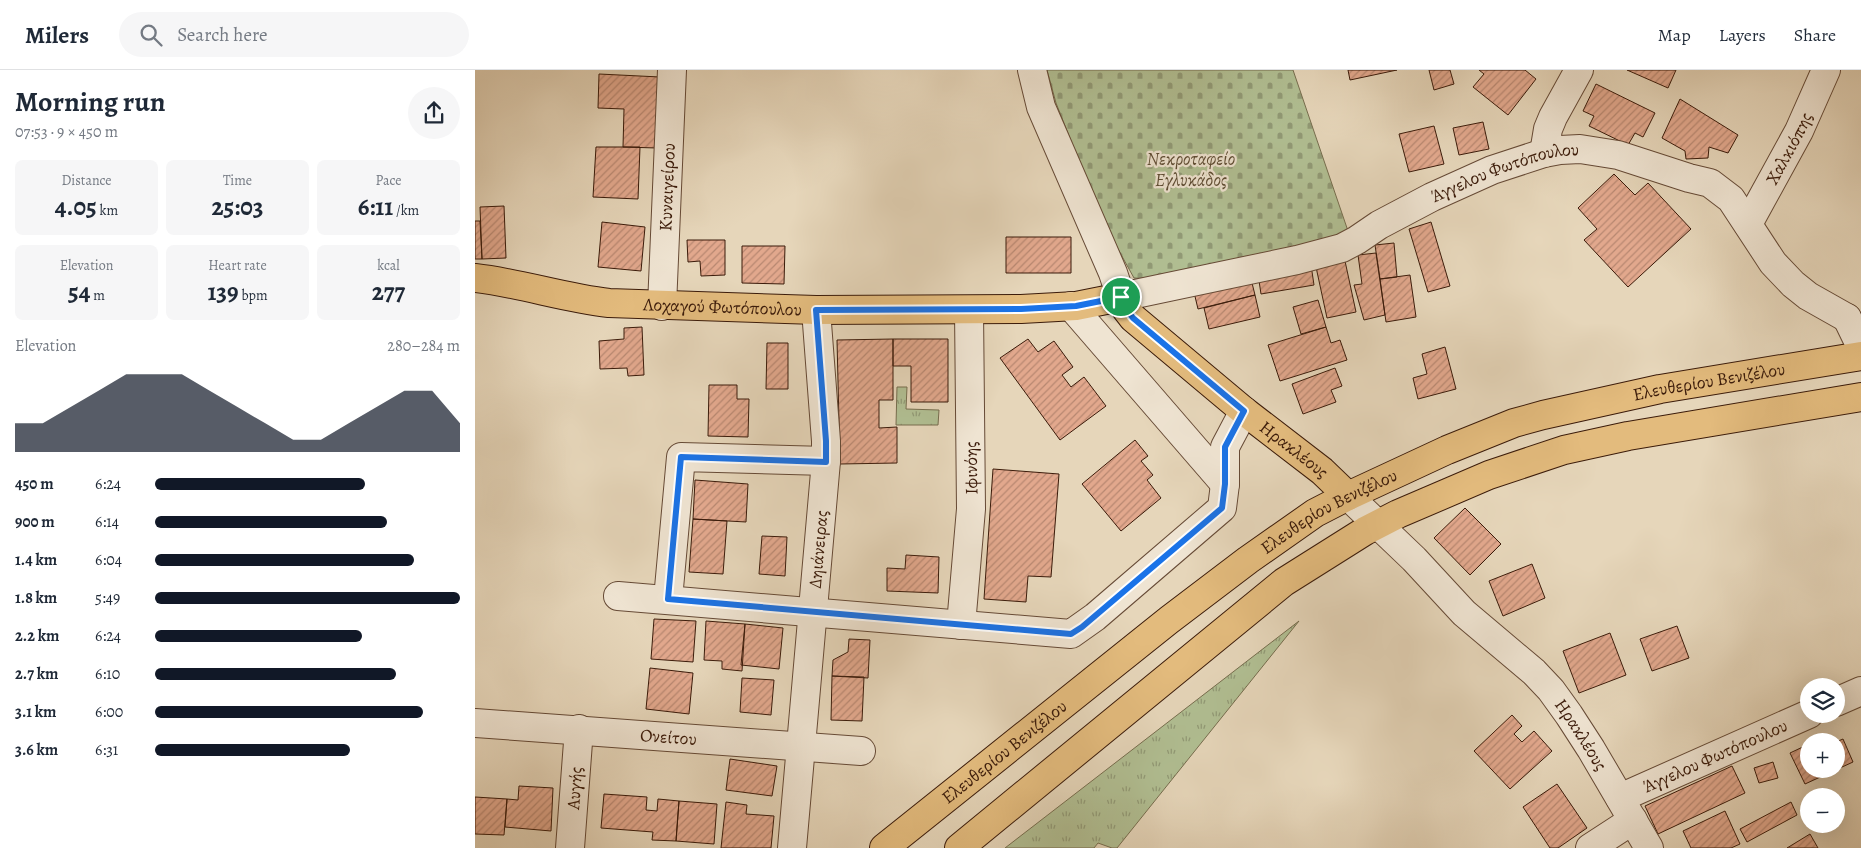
<!DOCTYPE html>
<html lang="en">
<head>
<meta charset="utf-8">
<style>
  body { margin:0; font-family:Alegreya,serif; background:#f6f6f7; color:#1f2937; height:100vh; display:flex; flex-direction:column; font-size:19px; white-space:nowrap }
  * { box-sizing:border-box; margin:0 }
  p { font-size:16px; color:#747a83 }
  .icon { flex:none; width:28px; height:28px; fill:none; stroke:currentColor; stroke-width:2; stroke-linecap:round; stroke-linejoin:round }
  .map { position:relative; flex:1; overflow:hidden }
  .panel { display:flex; flex-direction:column; background:#fff; width:475px }
  .panel>* { flex:none }
  .controls { position:absolute; left:1325px; top:608px; display:grid; gap:10px }
  .controls a { display:grid; place-items:center; width:45px; height:45px; border-radius:50%; background:#fff; box-shadow:0 5px 20px #0002; font-size:25px }
  .pin { position:absolute; display:grid; place-items:center; width:42px; height:42px; color:#fff; margin:-21px; border:2px solid #fff; border-radius:50%; box-shadow:0 1px 5px #0007 }
  .round { display:grid; place-items:center; flex:none; width:52px; height:52px; border-radius:26px; background:#f6f6f7 }
  .headline { display:flex; align-items:center; justify-content:space-between; height:85px; padding:0 15px }
  h1 { font-size:28px; font-weight:600; line-height:38px }
  .metrics { display:grid; grid-template-columns:repeat(3,1fr); gap:8px; height:85px; padding:5px 15px }
  .metrics div { display:grid; align-content:center; border-radius:8px; background:#f6f6f7; text-align:center }
  .metrics b { font-size:25px; font-weight:600 }
  .metrics small { font-size:14px; font-weight:400 }
  .metrics p { font-size:14px }
  .chart { height:140px; padding:10px 15px }
  .chart p { display:flex; justify-content:space-between }
  .chart svg { width:100%; height:90px; margin-top:5px; fill:#111827; opacity:.7 }
  ul { padding:0 15px; list-style:none; font-size:16px }
  li { display:grid; grid-template-columns:80px 60px 1fr; align-items:center; height:38px }
  li i { height:12px; border-radius:6px; background:#111827 }
  header { display:flex; align-items:center; gap:30px; box-sizing:border-box; height:70px; padding:0 25px; background:#fff; border-bottom:1px solid #e0e1e3 }
  header strong { font-size:24px }
  nav { display:flex; gap:28px; margin-inline-start:auto; font-size:18px }
  .search { width:350px; height:45px; background:#f6f6f7; display:flex; align-items:center; gap:12px; box-sizing:border-box; padding:0 18px; border-radius:28px; color:#747a83; font-size:19px }
  main { display:flex; flex:1; min-height:0 }
  .map>svg:first-child { display:block }
</style>
</head>
<body>
<header>
<strong>Milers</strong>
<div class="search"><svg class="icon" aria-label="search" viewBox="0 0 24 24"><circle cx="10" cy="10" r="6"/><path d="M15 15l6 6"/></svg>Search here</div>
<nav><a>Map</a><a>Layers</a><a>Share</a></nav>
</header>
<main>
<section class="panel">
<div class="headline"><div><h1>Morning run</h1><p>07:53 · 9 × 450 m</p></div><a class="round"><svg class="icon" aria-label="share" viewBox="0 0 24 24"><path d="M12 15V3M7 8l5-5 5 5M5 13v7h14v-7"/></svg></a></div>
<div class="metrics">
<div><p>Distance</p><b>4.05<small> km</small></b></div>
<div><p>Time</p><b>25:03</b></div>
<div><p>Pace</p><b>6:11<small> /km</small></b></div>
</div>
<div class="metrics">
<div><p>Elevation</p><b>54<small> m</small></b></div>
<div><p>Heart rate</p><b>139<small> bpm</small></b></div>
<div><p>kcal</p><b>277</b></div>
</div>
<div class="chart"><p><span>Elevation</span>280–284 m</p>
<svg viewBox="0 0 160 44" preserveAspectRatio="none"><path d="M0 44V30L10 30L20 22L30 14L40 6L50 6L60 6L70 14L80 22L90 30L100 38L110 38L120 30L130 22L140 14L150 14L160 30V44z"/></svg>
</div>
<ul>
<li><b>450 m</b>6:24<i style="width:69%"></i></li>
<li><b>900 m</b>6:14<i style="width:76%"></i></li>
<li><b>1.4 km</b>6:04<i style="width:85%"></i></li>
<li><b>1.8 km</b>5:49<i style="width:100%"></i></li>
<li><b>2.2 km</b>6:24<i style="width:68%"></i></li>
<li><b>2.7 km</b>6:10<i style="width:79%"></i></li>
<li><b>3.1 km</b>6:00<i style="width:88%"></i></li>
<li><b>3.6 km</b>6:31<i style="width:64%"></i></li>
</ul>
</section>
<div class="map">
<svg width="1386" height="778" viewBox="0 0 1386 778">
  <defs>
    <pattern id="grass-tufts" width="24" height="20" patternUnits="userSpaceOnUse" patternTransform="scale(1.25)"><rect width="24" height="20" fill="#b1bf93"/><path d="M3 7l-1-3M5 7V3M7 7l1-3M15 17l-1-3M17 17v-4M19 17l1-3" fill="none" stroke="#919a76"/></pattern>
    <pattern id="cemetery-stones" width="16" height="16" patternUnits="userSpaceOnUse" patternTransform="scale(1.25)"><rect width="16" height="16" fill="#b1bf93"/><path d="M2 7V4a2 2 0 0 1 4 0v3zM10 15v-3a2 2 0 0 1 4 0v3z" fill="#919a76"/></pattern>
    <pattern id="building-hatch" width="6" height="6" patternUnits="userSpaceOnUse" patternTransform="scale(1.25)"><rect width="6" height="6" fill="#e2a88d"/><path d="M-1 1l2-2M0 6l6-6M5 7l2-2" fill="none" stroke="#b88871"/></pattern>
  </defs>
  <rect width="100%" height="100%" fill="#e6d6ba"/>
  <filter id="stains"><feTurbulence type="fractalNoise" baseFrequency=".004" numOctaves="4"/><feColorMatrix values="0 0 0 0 .2 0 0 0 0 .09 0 0 0 0 .02 0 0 0 .5 -.17"/></filter>
  <radialGradient id="worn" r=".72"><stop offset=".6" stop-color="#630" stop-opacity="0"/><stop offset="1" stop-color="#630" stop-opacity=".3"/></radialGradient>
  <!-- grass -->
  <path fill="url(#grass-tufts)" stroke="#766d4e" d="M422,317H432L431,339L464,340L463,355H421Z
    M824,551L642,778H637L623,773L619,778H530Z"/>
  <!-- cemetery -->
  <path fill="url(#cemetery-stones)" stroke="#766d4e" d="M572,0H818L873,161L840,176L677,209L659,208L628,152L581,33Z"/>
  <!-- building -->
  <path fill="url(#building-hatch)" stroke="#3b1b0a" d="M873,0H922L875,10Z
    M954,0H975L979,14L959,20Z
    M1004,0H1050L1061,9L1033,45L998,17L1009,4Z
    M1152,0H1201L1193,18Z
    M124,4L185,7L182,78L148,77L149,39L123,38Z
    M1121,14L1180,43L1168,67L1160,63L1153,75L1114,56L1119,46L1108,41Z
    M1205,29L1263,65L1253,83L1234,77L1233,88L1211,89L1210,81L1187,68Z
    M1008,52L1014,79L984,85L978,58Z
    M959,56L969,94L934,102L924,64Z
    M121,77H165L163,129L118,127Z
    M1139,104L1160,125L1173,113L1216,159L1153,217L1109,170L1122,159L1103,138Z
    M29,136L31,188L7,189L5,137Z
    M0,151H5L7,189H0Z
    M127,152L170,157L166,201L123,197Z
    M956,152L975,216L953,222L934,159Z
    M531,167H596V203H531Z
    M212,170H250V205L226,206L225,191L213,192Z
    M919,173L922,207L905,209L900,175Z
    M267,176H310L309,214L267,213Z
    M901,183L910,245L889,250L879,215L887,214L883,185Z
    M870,191L881,242L852,248L841,197Z
    M836,195L839,215L786,224L783,204Z
    M775,205L780,225L723,239L718,218Z
    M935,205L941,247L911,252L905,209Z
    M780,225L785,247L734,259L729,238Z
    M843,230L851,257L826,264L818,237Z
    M167,257L169,305L153,306L152,298L125,299L124,271L149,269V258Z
    M851,257L856,273L865,270L872,290L805,311L793,275Z
    M418,269V330H404V358L422,357V393L365,394L362,270Z
    M418,269H473V332H436V296H418Z
    M553,269L563,282L579,271L598,297L587,305L596,317L609,307L631,336L585,370L525,288Z
    M292,273H313V319H291Z
    M970,277L981,319L943,329L938,308L952,304L947,284Z
    M860,298L867,316L856,320L861,332L828,344L817,314Z
    M234,315H262V329H274L273,367L233,366Z
    M660,370L673,386L666,391L678,405L672,410L686,428L646,461L607,414Z
    M518,399L584,404L576,507L553,506L551,532L509,529Z
    M220,410L273,414L271,452L218,449Z
    M990,438L1026,474L995,505L959,468Z
    M218,449L252,451L248,504L214,502Z
    M287,466L312,467L310,506L284,504Z
    M431,485L464,487L463,523L412,521V498L430,499Z
    M1057,494L1070,528L1028,546L1014,511Z
    M179,549L221,551L218,592L176,589Z
    M231,551L270,554L267,601L247,599V591L229,590Z
    M270,554L308,558L304,599L266,595Z
    M1202,556L1214,588L1177,601L1165,569Z
    M1135,563L1151,605L1104,623L1088,581Z
    M374,569L395,570L393,608L357,606L358,590L373,582Z
    M175,598L218,603L214,644L171,639Z
    M357,606L389,607L387,651L356,650Z
    M267,608L299,610L296,645L265,642Z
    M1037,645L1047,656L1039,664L1047,672L1059,661L1077,681L1035,719L999,681Z
    M1352,666L1354,671H1340Z
    M1368,669L1378,692L1330,714L1315,683L1334,674V699H1361V672Z
    M255,689L302,696L297,726L251,720Z
    M1298,692L1303,708L1284,713L1279,698Z
    M1257,696L1270,723L1183,764L1170,736Z
    M1082,714L1112,758L1083,778H1075L1048,737Z
    M44,716L78,718L76,761L30,757L32,729L43,730Z
    M129,724L172,727L171,740L182,741L183,729L204,731L201,771L177,770L178,762L126,758Z
    M0,727L32,729L29,765L0,764Z
    M204,731L242,734L239,774L201,771Z
    M251,732L272,735L271,744L299,746L296,778H246Z
    M1316,732L1322,745L1272,772L1265,759Z
    M1250,741L1265,774L1256,778H1216L1208,761Z
    M1335,764L1343,778H1312Z"/>
  <g fill="none" stroke-linecap="round" stroke-linejoin="round">
    <!-- minor casing -->
    <g stroke="#664a36" stroke-width="30">
      <g id="minor">
        <path id="s1" d="M557,0L566,37L638,203L646,227L822,190L867,178L882,170L904,155L957,127L1017,100L1069,83L1085,80L1105,79L1143,85L1214,108L1235,113L1256,129L1298,193L1318,214L1333,226L1372,248"/>
        <path d="M1069,83L1073,59L1078,47L1104,0"/>
        <path id="s2" d="M1273,154L1324,61L1351,0"/>
        <path id="s3" d="M187,236L197,0"/>
        <path d="M596,236L750,414"/>
        <path d="M1372,248L1386,277"/>
        <path id="s4" d="M873,426L939,489L989,543L1059,602L1076,620L1094,645L1116,679L1174,778"/>
        <path d="M143,526L596,564L620,547L747,438L750,414V377L769,341"/>
        <path d="M193,529L206,387L351,391"/>
        <path d="M486,555L496,439L494,240"/>
        <path d="M1361,632L1386,621"/>
        <path id="s5" d="M0,653L386,681"/>
        <path id="s6" d="M1145,728L1334,644"/>
        <path id="s7" d="M95,778L104,659"/>
        <path id="s8" d="M317,778L351,391V371L341,240"/>
        <path d="M1115,778L1158,750"/>
      </g>
    </g>
    <!-- major casing -->
    <g stroke="#3b1b0a" stroke-width="30">
      <g id="major">
        <path id="s9" d="M0,208C45,213 89,228 134,233L341,240L546,239L601,236L646,227L651,239L658,248L769,341L847,401L873,426"/>
        <path id="s10" d="M409,778L694,550L773,490L840,443L873,426L972,380L1039,353L1068,345L1185,319L1386,286"/>
        <path d="M484,778L809,512L890,461L923,444L1014,405L1089,380L1153,366L1386,327"/>
      </g>
    </g>
    <!-- minor -->
    <use href="#minor" stroke="#efe4d2" stroke-width="28"/>
    <!-- major -->
    <use href="#major" stroke="#e3bb7d" stroke-width="28"/>
  </g>
  <g fill="none" stroke-linecap="round" stroke-linejoin="round">
    <!-- route casing -->
    <g stroke="#fff" stroke-width="10">
      <path id="route" d="M646,227L651,239L658,248L769,341L750,377V414L747,438L607,557L596,564L193,529L206,387L351,392V371L341,240L546,239L601,236Z"/>
    </g>
    <!-- route -->
    <use href="#route" stroke="#1a73e8" stroke-width="6"/>
  </g>
  <g text-anchor="middle" dominant-baseline="central" stroke-width="4.5" stroke-linejoin="round" paint-order="stroke">
    <!-- street labels -->
    <g font-size="18" fill="#3b1b0a" stroke="#efe4d2">
      <text stroke="none"><textPath href="#s2" startOffset="86">Χαλκιόπης</textPath></text>
      <text stroke="none"><textPath href="#s1" startOffset="652">Άγγελου Φωτόπουλου</textPath></text>
      <text stroke="none"><textPath href="#s3" startOffset="119">Κυναιγείρου</textPath></text>
      <text stroke="none"><textPath href="#s9" startOffset="250">Λοχαγού Φωτόπουλου</textPath></text>
      <text stroke="none"><textPath href="#s10" startOffset="964">Ελευθερίου Βενιζέλου</textPath></text>
      <text stroke="none"><textPath href="#s9" startOffset="882">Ηρακλέους</textPath></text>
      <text transform="translate(496 398) rotate(-91)">Ιφινόης</text>
      <text stroke="none"><textPath href="#s10" startOffset="559">Ελευθερίου Βενιζέλου</textPath></text>
      <text stroke="none"><textPath href="#s8" startOffset="300">Δηιάνειρας</textPath></text>
      <text stroke="none"><textPath href="#s4" startOffset="335">Ηρακλέους</textPath></text>
      <text stroke="none"><textPath href="#s5" startOffset="194">Ονείτου</textPath></text>
      <text stroke="none"><textPath href="#s10" startOffset="154">Ελευθερίου Βενιζέλου</textPath></text>
      <text stroke="none"><textPath href="#s6" startOffset="104">Άγγελου Φωτόπουλου</textPath></text>
      <text stroke="none"><textPath href="#s7" startOffset="60">Αυγής</textPath></text>
    </g>
    <!-- park labels -->
    <g font-size="18" font-style="italic" fill="#5e4c33" stroke="#efe4d2">
      <text x="716" y="89">Νεκροταφείο<tspan x="716" dy="21">Εγλυκάδος</tspan></text>
    </g>
  </g>
  <rect width="100%" height="100%" filter="url(#stains)"/>
  <rect width="100%" height="100%" fill="url(#worn)"/>
</svg>
<div class="controls">
<a><svg class="icon" aria-label="layers" viewBox="0 0 24 24"><path d="M12 4l9 5-9 5-9-5zM3 14l9 5 9-5"/></svg></a>
<a>+</a>
<a>−</a>
</div>
<div class="pin" style="left:646px;top:227px;background:#1e9e55"><svg class="icon" aria-label="arrive" viewBox="0 0 24 24"><path d="M6 21V4h12l-3 4 3 4H6"/></svg></div>
</div>
</main>
</body>
</html>
